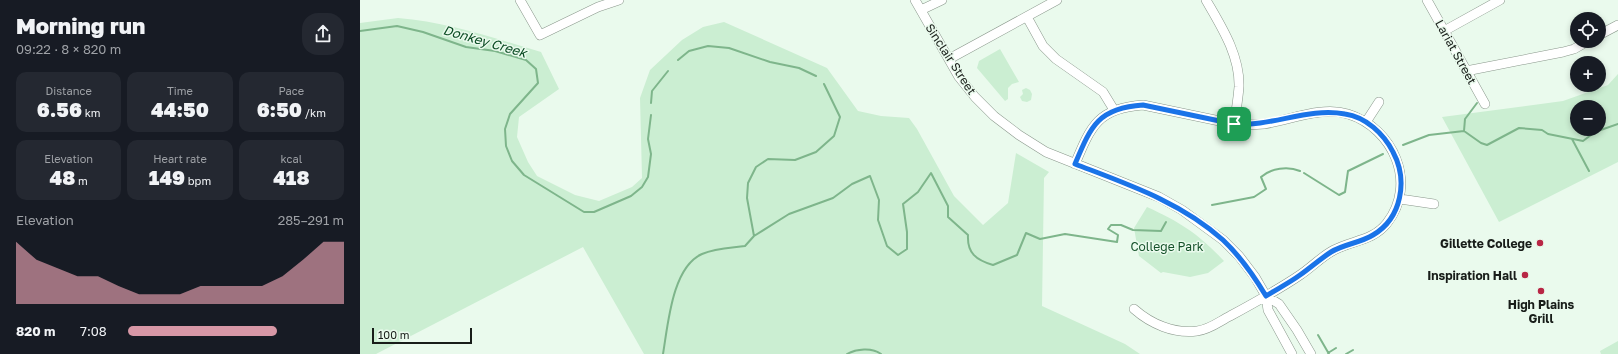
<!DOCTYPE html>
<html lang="en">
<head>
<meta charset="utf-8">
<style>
  body { margin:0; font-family:"Golos Text",sans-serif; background:#242831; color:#f1f3f6; height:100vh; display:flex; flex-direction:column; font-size:15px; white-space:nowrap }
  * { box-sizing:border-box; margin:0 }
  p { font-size:13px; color:#9ea1a6 }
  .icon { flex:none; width:22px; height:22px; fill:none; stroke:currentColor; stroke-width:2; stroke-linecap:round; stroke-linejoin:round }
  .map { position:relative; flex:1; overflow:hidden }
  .panel { display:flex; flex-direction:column; background:#171b24; width:360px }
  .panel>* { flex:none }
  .buttons { position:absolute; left:1210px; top:12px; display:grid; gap:8px }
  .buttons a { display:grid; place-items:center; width:36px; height:36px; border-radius:50%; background:#171b24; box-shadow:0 2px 6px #0003; font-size:20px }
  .scale { position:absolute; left:12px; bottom:10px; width:100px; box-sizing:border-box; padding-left:4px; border:2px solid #181d19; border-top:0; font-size:11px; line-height:14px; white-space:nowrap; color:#181d19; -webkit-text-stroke:3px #eafaed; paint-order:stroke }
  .pin { position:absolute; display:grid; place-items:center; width:34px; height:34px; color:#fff; margin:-17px; border-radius:8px; box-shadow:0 2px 6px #0006 }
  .round { display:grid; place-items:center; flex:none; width:42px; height:42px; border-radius:16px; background:#242831 }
  .summary { display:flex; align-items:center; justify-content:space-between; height:68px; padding:0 16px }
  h1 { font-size:22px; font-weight:800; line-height:30px }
  .metrics { display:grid; grid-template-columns:repeat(3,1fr); gap:6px; height:68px; padding:4px 16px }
  .metrics div { display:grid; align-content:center; border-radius:10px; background:#242831; text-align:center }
  .metrics b { font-size:20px; font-weight:800 }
  .metrics small { font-size:11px; font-weight:400 }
  .metrics p { font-size:11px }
  .chart { height:112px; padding:8px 16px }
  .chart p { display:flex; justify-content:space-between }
  .chart svg { width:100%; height:72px; margin-top:4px; fill:#d797a6; opacity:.7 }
  ul { padding:0 16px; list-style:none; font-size:13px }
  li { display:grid; grid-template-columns:64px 48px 1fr; align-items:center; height:30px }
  li i { height:10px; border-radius:5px; background:#d797a6 }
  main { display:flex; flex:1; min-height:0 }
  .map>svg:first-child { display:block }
</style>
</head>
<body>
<main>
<section class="panel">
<div class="summary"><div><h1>Morning run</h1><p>09:22 · 8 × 820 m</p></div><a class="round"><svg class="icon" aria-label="share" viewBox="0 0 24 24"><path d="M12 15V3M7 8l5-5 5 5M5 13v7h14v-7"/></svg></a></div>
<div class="metrics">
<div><p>Distance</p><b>6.56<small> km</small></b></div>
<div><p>Time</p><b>44:50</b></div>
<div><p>Pace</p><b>6:50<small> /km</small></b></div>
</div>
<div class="metrics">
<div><p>Elevation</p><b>48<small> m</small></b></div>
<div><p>Heart rate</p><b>149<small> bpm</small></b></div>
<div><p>kcal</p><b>418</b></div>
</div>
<div class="chart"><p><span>Elevation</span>285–291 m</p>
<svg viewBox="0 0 160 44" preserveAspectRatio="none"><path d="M0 44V6L10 17L20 22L30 27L40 27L50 33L60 38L70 38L80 38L90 33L100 33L110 33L120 33L130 27L140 17L150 6L160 6V44z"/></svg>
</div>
<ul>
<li><b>820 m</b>7:08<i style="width:69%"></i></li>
</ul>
</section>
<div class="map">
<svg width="1258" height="354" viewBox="0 0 1258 354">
  <rect width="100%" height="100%" fill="#eafaed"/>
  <!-- green -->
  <path fill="#cbeed2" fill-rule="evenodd" d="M38,18C87,22 134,38 181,52L199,89L159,117L157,137L168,162L177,176L215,195L239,201L272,187L282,178L280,98L290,70L322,40L343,27L364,22L467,68L498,111L521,116L549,118L557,129L594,196L623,225L648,203L656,153L689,172L684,178L682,306L765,344L780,354H284L223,247L16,354H0V23Z
    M640,49L659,82L652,84L648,88V99L645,101L617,68L619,61Z
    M1258,74V162L1139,222L1082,117L1203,101L1248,85ZM1217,107H1239V129H1217Z
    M666,88L670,90L672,94L671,100L667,102L662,101L660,97L663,94L662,90Z
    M787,207C820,222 839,234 864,261L848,273L830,277L803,272L801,273L779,256L774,228Z
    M1258,341V354H1241L1240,351Z"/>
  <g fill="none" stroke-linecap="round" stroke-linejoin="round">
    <!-- stream -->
    <path stroke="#7eb58b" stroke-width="2" d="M0,31L37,26L63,32L106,47L135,51L166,60L176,69L178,83L150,114L145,129L146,146L152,161L164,175L224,212H234L271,196L282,187L288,177L291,154L288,139L291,115
      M318,60L329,51L348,46L369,48L410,62L439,68L456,76
      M291,103L292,91L308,71
      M1104,131L1105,119L1117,103
      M1212,139L1229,171
      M1043,145L1069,135L1104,131L1121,143L1127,145L1159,128L1182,130L1188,134L1223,141L1235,132L1258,124
      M944,173L979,195L985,192L988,171L1023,154
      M852,205L894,197L906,189L901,177C911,168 928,166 940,171
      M394,236L429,214L473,198L492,184L510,176L519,200L518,220L527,246L538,255L547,249V232L543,204L558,192L571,173L588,206V217L608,235C607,253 616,260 633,265L657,255L666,233L680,239L705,234L757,242L758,235L748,229L751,225H761L773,230L801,231L806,222
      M958,335L969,354
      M968,353L976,348
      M303,354C308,325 312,267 342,254C356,248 370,248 385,246L394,236L387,198L388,183L396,167L408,159L435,160L456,152L474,136L480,117L464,84
      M487,354C496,349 512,347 521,354
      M986,354L993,350"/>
    <!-- minor casing -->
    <g stroke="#89978b" stroke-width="10">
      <path id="minor" d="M160,0L180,35L238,7L259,0
        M555,0L599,77L615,97L634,116L659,135L686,152L799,197L822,210L863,240L879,256L895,277L906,296L908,310L932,354
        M846,0C861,26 880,55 879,87C878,99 876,112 874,124
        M1067,0L1125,104
        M561,10L582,0
        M667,17L683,46L696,59L743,92L754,110
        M1084,31L1140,0
        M1239,35L1258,25
        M589,59L697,0
        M1106,71L1203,52L1214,49L1228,41
        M1006,122L1019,102
        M715,164C731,126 738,108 783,105L874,124C884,125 894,125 904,124C931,120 961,106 988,114C1033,128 1058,183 1027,223C1013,241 993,240 974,250C962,256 952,267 940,275C918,290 894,303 870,316C860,321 849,330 837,331C814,334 791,324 774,309
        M1040,199L1074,204
        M906,296L919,304L937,330L951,354"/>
    </g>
    <!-- minor -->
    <use href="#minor" stroke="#fff" stroke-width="9"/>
  </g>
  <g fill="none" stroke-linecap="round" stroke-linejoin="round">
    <!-- route casing -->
    <g stroke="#fff" stroke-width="8">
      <path id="route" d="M783,105L874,124C912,127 948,107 985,114C1006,117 1024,134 1033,152C1048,180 1042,218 1013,235C1000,243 984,244 971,252C960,259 950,268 940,275C929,283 917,289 906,296C894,276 880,256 863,240C821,202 767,184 715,164C731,126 738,108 783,105Z"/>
    </g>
    <!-- route -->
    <use href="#route" stroke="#1a73e8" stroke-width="5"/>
  </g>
  <!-- markers -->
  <g fill="#b82645" stroke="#eafaed" stroke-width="1.5">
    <circle cx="1180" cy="243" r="4"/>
    <circle cx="1165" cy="275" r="4"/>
    <circle cx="1181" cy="291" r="4"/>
  </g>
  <g text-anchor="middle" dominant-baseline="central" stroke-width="3" stroke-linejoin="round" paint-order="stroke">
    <!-- street labels -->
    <g font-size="12" fill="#181d19" stroke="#eafaed">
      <text transform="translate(1096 52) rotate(61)">Lariat Street</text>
      <text transform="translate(591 59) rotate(57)">Sinclair Street</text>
    </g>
    <!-- poi labels -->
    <g font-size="12" font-weight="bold" fill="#181d19" stroke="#eafaed" text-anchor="end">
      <text x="1172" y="243">Gillette College</text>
      <text x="1157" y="275">Inspiration Hall</text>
      <text x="1181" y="304" text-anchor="middle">High Plains<tspan x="1181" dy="14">Grill</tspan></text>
    </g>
    <!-- park labels -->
    <g font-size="12" fill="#145129" stroke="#eafaed">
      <text x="807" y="246">College Park</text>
    </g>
    <!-- water labels -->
    <g font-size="13" font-style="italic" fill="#0a4b23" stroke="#eafaed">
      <text transform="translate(125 41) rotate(16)">Donkey Creek</text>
    </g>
  </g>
</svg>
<div class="buttons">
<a><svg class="icon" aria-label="locate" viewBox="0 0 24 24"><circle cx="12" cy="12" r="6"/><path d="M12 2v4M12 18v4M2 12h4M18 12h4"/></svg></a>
<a>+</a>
<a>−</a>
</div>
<div class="scale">100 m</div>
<div class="pin" style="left:874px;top:124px;background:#1e9e55"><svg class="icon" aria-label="arrive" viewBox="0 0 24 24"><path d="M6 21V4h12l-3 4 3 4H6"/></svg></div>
</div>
</main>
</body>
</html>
